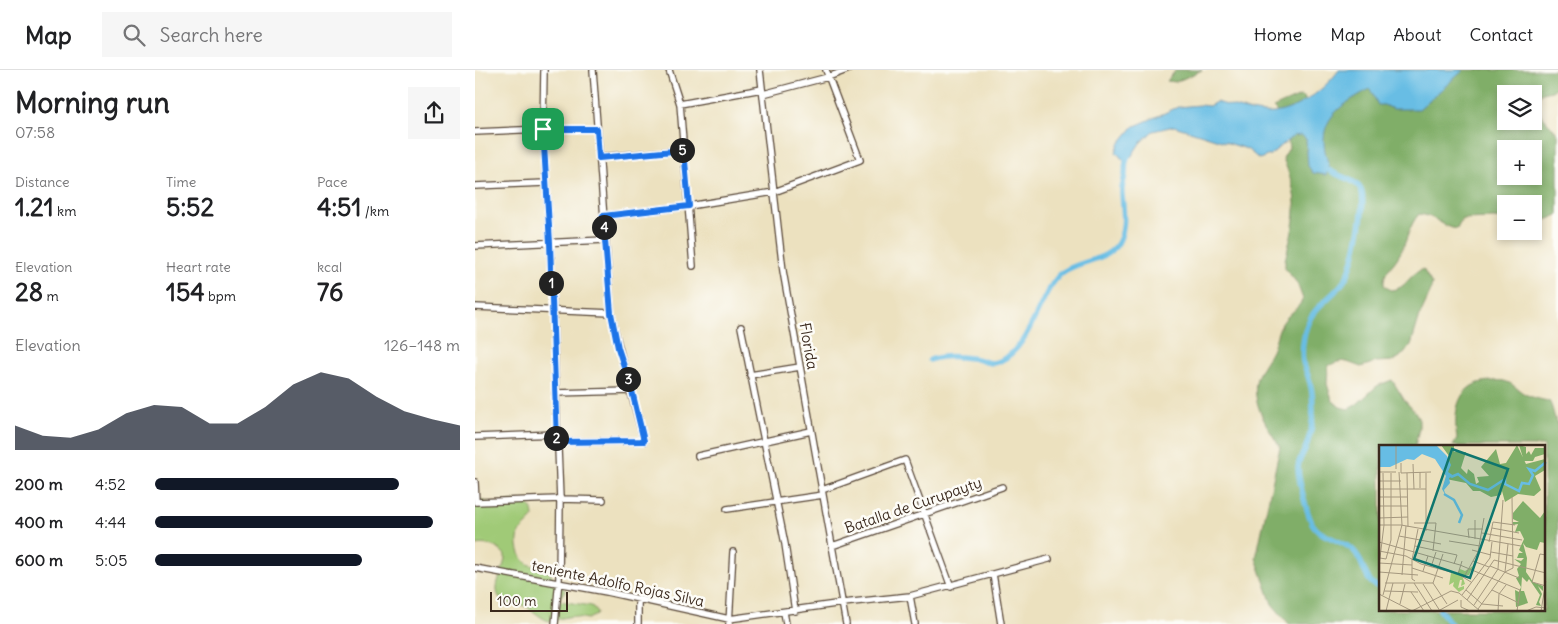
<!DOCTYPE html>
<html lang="en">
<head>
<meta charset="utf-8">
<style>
  body { margin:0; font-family:Delius,sans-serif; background:#f6f6f6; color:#202124; height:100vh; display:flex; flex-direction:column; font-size:19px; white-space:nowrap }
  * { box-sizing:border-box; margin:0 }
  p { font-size:16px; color:#757577 }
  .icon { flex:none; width:28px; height:28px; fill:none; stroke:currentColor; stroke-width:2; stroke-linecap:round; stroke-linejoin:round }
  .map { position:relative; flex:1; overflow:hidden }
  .sheet { display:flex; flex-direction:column; background:#fff; width:475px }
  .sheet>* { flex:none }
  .controls { position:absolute; left:1022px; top:15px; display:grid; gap:10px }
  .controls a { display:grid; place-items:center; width:45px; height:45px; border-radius:0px; background:#fff; box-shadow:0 2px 8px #0003; font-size:25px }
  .scale { position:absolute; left:15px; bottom:12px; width:78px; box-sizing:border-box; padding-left:5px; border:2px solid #3b2a1e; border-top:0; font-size:14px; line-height:18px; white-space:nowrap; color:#3b2a1e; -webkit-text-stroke:4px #fdfcf7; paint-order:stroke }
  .pin { position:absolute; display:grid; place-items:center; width:42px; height:42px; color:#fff; margin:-21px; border-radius:10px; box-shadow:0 2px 8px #0006 }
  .km { position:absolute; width:25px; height:25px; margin:-12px; border-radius:50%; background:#222; color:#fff; font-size:14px; line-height:25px; text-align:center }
  .round { display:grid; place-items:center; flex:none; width:52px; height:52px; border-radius:0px; background:#f6f6f6 }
  .overview { display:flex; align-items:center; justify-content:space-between; height:85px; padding:0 15px }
  h1 { font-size:28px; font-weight:800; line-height:38px }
  .figures { display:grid; grid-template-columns:repeat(3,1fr); gap:8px; height:85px; padding:5px 15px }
  .figures div { display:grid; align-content:center }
  .figures b { font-size:25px; font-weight:800 }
  .figures small { font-size:14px; font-weight:400 }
  .figures p { font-size:14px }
  .chart { height:140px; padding:10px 15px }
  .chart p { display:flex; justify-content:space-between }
  .chart svg { width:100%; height:90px; margin-top:5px; fill:#111827; opacity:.7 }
  ul { padding:0 15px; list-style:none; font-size:16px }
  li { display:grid; grid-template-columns:80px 60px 1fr; align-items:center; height:38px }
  li i { height:12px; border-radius:6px; background:#111827 }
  header { display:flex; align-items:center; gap:30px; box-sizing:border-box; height:70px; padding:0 25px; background:#fff; border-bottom:1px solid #e0e0e0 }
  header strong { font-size:24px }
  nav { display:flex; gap:28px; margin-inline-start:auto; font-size:18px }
  .search { width:350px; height:45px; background:#f6f6f6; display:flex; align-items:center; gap:12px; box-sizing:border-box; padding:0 18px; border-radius:0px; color:#757577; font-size:19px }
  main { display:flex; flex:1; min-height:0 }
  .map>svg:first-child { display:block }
</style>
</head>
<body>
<header>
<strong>Map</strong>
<div class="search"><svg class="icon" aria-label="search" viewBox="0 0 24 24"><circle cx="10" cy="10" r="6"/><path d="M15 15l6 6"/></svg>Search here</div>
<nav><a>Home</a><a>Map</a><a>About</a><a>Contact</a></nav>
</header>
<main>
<section class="sheet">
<div class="overview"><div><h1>Morning run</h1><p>07:58</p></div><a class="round"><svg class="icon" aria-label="share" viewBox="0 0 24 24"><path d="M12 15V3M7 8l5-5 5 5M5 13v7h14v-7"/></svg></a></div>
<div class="figures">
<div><p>Distance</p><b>1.21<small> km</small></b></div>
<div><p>Time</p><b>5:52</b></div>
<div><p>Pace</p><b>4:51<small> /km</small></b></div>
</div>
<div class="figures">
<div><p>Elevation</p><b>28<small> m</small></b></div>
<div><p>Heart rate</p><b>154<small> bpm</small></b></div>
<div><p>kcal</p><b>76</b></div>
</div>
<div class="chart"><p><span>Elevation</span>126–148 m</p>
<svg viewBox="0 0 160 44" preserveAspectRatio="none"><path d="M0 44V32L10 37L20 38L30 34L40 26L50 22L60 23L70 31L80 31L90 23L100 12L110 6L120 9L130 18L140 25L150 29L160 32V44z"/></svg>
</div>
<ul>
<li><b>200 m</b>4:52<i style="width:80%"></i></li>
<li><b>400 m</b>4:44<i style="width:91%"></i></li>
<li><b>600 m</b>5:05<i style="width:68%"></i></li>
</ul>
</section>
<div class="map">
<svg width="1083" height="554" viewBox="0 0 1083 554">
  <rect width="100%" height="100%" fill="#fdfcf7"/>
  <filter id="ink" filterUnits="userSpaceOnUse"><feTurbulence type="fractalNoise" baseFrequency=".02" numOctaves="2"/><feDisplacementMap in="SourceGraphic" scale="10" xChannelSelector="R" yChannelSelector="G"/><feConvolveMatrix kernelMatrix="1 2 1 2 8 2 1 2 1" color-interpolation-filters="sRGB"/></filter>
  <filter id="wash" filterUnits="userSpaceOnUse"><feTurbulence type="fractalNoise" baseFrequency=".0096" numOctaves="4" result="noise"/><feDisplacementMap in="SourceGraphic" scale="20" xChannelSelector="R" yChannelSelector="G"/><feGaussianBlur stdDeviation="1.12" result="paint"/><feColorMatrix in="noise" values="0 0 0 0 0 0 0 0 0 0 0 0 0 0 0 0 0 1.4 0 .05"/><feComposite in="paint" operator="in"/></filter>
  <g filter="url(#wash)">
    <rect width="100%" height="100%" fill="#ece1bf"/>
    <!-- green -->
    <path fill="#a0ca77" stroke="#6e7a4a" d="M0,425C16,442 38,426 53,434C57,437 58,444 58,448C54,453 48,457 45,462C40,471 44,489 53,494C58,497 63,496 68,498C73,501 88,516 90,521L85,527V531L117,536L122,542L121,545L113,549L97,546L74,551C64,548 57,538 47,535C41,532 34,535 29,532C12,520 31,500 30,485C23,476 11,473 0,475Z"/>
    <!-- forest -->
    <path fill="#80ae68" stroke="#5e6c43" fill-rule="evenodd" d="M701,0H727L701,12L692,11Z
      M913,0H1083V16L1077,21L1066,23L1062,30L1066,45L1083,64V145L1071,150L1059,151V134H1031V150L1019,148L987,149L982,159C967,157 961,146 944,144C933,156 932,174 923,187C916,198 908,202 909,215L915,220C933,219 932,205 948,199L957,214L955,223L945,245L936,275L925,287L918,291L901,292L886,297C871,292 869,288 853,296L852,314L857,330L865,337L873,339L881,335L902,316L917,310L930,331L941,343L944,350V358L940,376H906V540H1069V376H978L982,369C978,341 982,311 1018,311C1021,311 1026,310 1029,311C1039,313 1044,322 1052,325C1059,328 1067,330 1074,331C1079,339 1078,348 1083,354V554H814L797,534L781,488L805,377C793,358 775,332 782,308C785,299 792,290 797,281C801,272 802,260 808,252C815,242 822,241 828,229L822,213L810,198V190C814,174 819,157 820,140C821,122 814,104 808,88L814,78L810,50L798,38L825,26L829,27L832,35L859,33ZM1031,24H1059V51H1031ZM1031,79H1059V106H1031Z"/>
    <!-- water -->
    <path fill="#67bde4" stroke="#517481" d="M864,0H989L944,39H918L909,35H903L895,19C859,38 838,54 855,98L851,105L838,103L833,96L831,69L826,65L818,66L795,85L784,89L772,79L699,56L678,61L665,73L656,87L650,92L641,82L644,74L658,57L703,37L724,35L734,36L741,32C757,36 783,45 799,43C824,39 849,20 864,0Z"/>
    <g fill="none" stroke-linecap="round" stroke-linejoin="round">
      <!-- canal -->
      <path stroke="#67bde4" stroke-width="5.5" d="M848,96C858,106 881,108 886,120C892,135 879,198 869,211C860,225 844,233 836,247C829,259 826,279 828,292C829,297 832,301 833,306C837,317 838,329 838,340C838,351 836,363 832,374C830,382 823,389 823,398C823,409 832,443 837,453C845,468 866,469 878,480C890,491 889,516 906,517
        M455,290C467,285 482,286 496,288C506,289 514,296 525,291C558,276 563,222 588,202C606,189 636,192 645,169C651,155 648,138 647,124C646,118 649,111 650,105C651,98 649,93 653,87
        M965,540L976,554"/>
    </g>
  </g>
  <g filter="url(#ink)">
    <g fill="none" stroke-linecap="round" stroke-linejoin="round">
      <!-- minor casing -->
      <g stroke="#564536" stroke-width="8">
        <path id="minor" d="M69,0L68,59L75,173L85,429L84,509L80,554
          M194,0L205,34L218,196
          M285,0L308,201L371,554
          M288,24L353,7L372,0
          M205,34L287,19
          M0,62L68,59H122
          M124,87L209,80
          M0,116L71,113
          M128,146L214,136L299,122L385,90L351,0
          M0,176L130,170
          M0,237L136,243
          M266,257L310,474L320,541
          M275,305L325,297
          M80,323L157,321
          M0,367L81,364
          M82,372L169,371C158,328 145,286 136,243L118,0
          M223,386L336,361
          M0,412L1,432L85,429L128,430
          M347,420L430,390L476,517
          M252,439L348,425
          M357,476L527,417
          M0,498L132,522L254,549L368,533L435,526L574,489
          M518,504L526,554
          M435,526L440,554
          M309,542L311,554
          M163,554V529
          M254,554L258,482"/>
      </g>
      <!-- minor -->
      <use href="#minor" stroke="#fff" stroke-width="5.5"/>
    </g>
  </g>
  <g fill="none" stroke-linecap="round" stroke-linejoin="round" filter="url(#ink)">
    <!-- route casing -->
    <g stroke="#fff" stroke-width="10">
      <path id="route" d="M68,59H122L124,88L209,80L214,136L128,146L136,243L143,278L157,321L169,371L82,372L75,173Z"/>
    </g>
    <!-- route -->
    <use href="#route" stroke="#1a73e8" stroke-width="6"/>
  </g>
  <g text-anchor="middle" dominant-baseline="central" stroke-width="5" stroke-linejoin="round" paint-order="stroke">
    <!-- street labels -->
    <g font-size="15" fill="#3b2a1e" stroke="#fdfcf7">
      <text transform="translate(334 276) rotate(80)">Florida</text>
      <text transform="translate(438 435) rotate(-19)">Batalla de Curupayty</text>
      <text transform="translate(143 513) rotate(12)">teniente Adolfo Rojas Silva</text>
    </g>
  </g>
  <!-- overview -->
  <g transform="translate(904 375)">
    <rect width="166" height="166" fill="#ece1bf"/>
    <path d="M94,121L90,130H83L86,139L82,141L83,135H81L79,143L85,141V144L80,147L74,141L75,137L70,140L72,128L78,129L81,124L86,126Z" fill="#a0ca77"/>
    <path d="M62,0H75V7H87L82,23L88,29L89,24L95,29L97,39L100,37L98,32L110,31L102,22L117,4L121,19L127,18L138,0L147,19L166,14V25L156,31L162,45L155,51L139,49L126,57L123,46L122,50L112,52L101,46H94L87,38L67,34L70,11ZM140,0L147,2V9L150,6L152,10L156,3H166V9L156,12L154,16H145ZM144,56L161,73L166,66V98L161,97L158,105L147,102L144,98L148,113L147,127L154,137L164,141V146L159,141L163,149L160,157L162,161L157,160L161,150L150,134L148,137L143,132L142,146H145L149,158L137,162L136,145L140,147L142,142L137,133L140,131L138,124L142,119L135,114L142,116L145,113H138L140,108H144L140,105L145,94L141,86L136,87L139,79L134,80V77H140L134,74V68Z" fill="#80ae68"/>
    <path d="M0,0H57L68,11L72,20L69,27L75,31L70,33L71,38L65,45L67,51L63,44L67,31L56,14L43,9L35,15L28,14L11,22H0Z" fill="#67bde4"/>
    <path fill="none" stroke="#67bde4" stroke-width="2.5" d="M72,32L79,29L91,39L109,45L126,34V39L140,46L143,38L150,39L154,30L150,24L156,26L167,17M65,49L75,55L83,70L80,78"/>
    <path fill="none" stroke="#a5987f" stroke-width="1" d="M17,0V24M22,18V28L52,27M34,19L35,44M0,27H17M41,27V43M28,28L29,82M47,28V86M0,36H22M0,44H47M0,52H28M0,61H29M0,73L29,72M96,75V94M35,78H57L54,106M0,80H22L142,101M113,83L140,88M103,88L143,95M20,91L62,99M90,93L89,84H104M70,96L101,101M0,97L81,120L141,145L138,166M110,97L114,77L136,80M36,101L78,110L75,119M93,105L112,110M0,106L27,111L42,119L79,129L83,116M112,107L134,111M167,110L161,109L153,137L167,141M1,113L7,114L12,95V28M94,116L110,122M0,118L33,120M0,121L5,80L4,28M111,121L140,133M52,122L57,107M33,123L64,133M44,126L49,111M0,127L39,130M126,127L129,99M79,129L92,137M23,130L27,81M85,132L99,107L105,73M36,136L33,134V115L39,84M6,138H54M35,138L53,166M54,138L64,109M54,138L68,159M44,139L61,166M87,145L103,159L124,161M113,145L140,158M5,146L39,147M32,147L45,166M0,149L33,166L72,146L80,148L101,166M4,150L23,80L20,27M83,150L111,113L113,97M82,155V162L91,166M88,155L115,115L167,128M21,159L26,139M95,160L119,124L124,55M99,164L126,127L134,123L133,52M61,165L79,155M7,166L14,138M119,166L120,149L127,140M147,166L157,162L167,163M162,166L167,136"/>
    <path fill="#0f766e" fill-opacity="0.15" stroke="#0f766e" stroke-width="2.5" d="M73,4L129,24L91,133L35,114Z"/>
    <rect width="166" height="166" fill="none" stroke="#3b2a1e" stroke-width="2.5"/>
  </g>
</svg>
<div class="controls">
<a><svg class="icon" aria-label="layers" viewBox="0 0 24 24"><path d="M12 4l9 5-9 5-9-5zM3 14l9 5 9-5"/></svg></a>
<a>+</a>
<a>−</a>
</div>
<div class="scale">100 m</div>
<div class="pin" style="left:68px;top:59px;background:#1e9e55"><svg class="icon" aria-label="arrive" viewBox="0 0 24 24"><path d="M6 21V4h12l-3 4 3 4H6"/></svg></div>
<b class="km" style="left:76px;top:213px">1</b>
<b class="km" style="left:81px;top:368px">2</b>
<b class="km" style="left:153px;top:309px">3</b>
<b class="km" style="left:129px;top:157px">4</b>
<b class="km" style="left:207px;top:80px">5</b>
</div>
</main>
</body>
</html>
